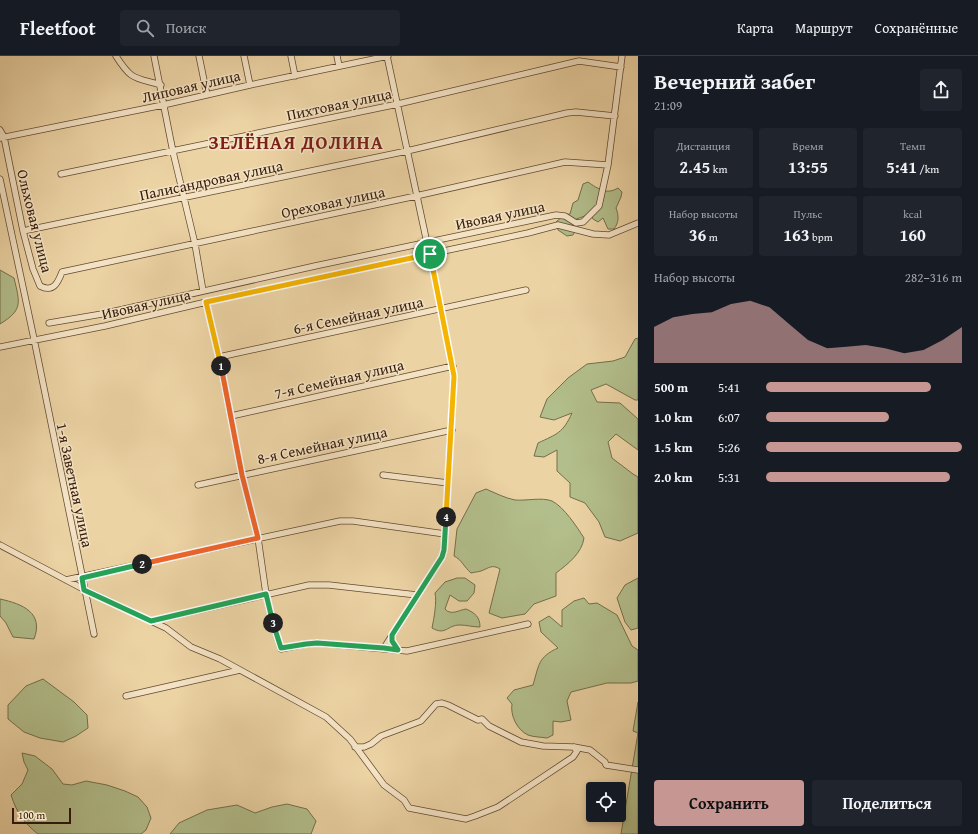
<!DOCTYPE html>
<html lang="ru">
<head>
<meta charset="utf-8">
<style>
  body { margin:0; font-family:"Gentium Book Plus",serif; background:#20242c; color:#f1f3f6; height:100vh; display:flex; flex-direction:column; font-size:15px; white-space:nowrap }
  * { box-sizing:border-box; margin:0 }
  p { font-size:13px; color:#9ea1a6 }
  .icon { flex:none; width:22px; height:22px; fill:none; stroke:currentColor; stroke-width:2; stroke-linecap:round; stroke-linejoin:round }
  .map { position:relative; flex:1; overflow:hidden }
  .panel { display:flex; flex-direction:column; background:#171b24; width:340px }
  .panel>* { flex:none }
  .buttons { position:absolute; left:586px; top:726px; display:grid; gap:8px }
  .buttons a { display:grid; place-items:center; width:40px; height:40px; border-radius:4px; background:#171b24; box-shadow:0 2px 6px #0003; font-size:20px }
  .scale { position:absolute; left:12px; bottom:10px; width:59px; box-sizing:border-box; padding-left:4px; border:2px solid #361d0b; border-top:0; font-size:11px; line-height:14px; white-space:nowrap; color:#361d0b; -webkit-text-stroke:3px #f3e2c4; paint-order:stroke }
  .pin { position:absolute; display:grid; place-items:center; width:34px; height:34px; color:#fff; margin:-17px; border:2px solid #fff; border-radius:50%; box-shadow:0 1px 4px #0007 }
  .km { position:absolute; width:20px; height:20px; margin:-10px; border-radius:50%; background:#222; color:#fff; font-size:11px; line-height:20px; text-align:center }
  .round { display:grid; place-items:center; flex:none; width:42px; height:42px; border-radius:4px; background:#20242c }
  .overview { display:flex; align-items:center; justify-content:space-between; height:68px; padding:0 16px }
  h1 { font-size:22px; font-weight:600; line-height:30px }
  .figures { display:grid; grid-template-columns:repeat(3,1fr); gap:6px; height:68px; padding:4px 16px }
  .figures div { display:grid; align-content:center; border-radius:4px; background:#20242c; text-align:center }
  .figures b { font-size:17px; font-weight:600 }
  .figures small { font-size:11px; font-weight:400 }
  .figures p { font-size:11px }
  .chart { height:112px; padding:8px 16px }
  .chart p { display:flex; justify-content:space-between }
  .chart svg { width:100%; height:72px; margin-top:4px; fill:#c59692; opacity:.7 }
  .button { display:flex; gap:8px; margin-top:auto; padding:8px 16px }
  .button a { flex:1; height:46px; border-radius:4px; background:#c59692; color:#111; font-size:16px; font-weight:600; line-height:46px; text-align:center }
  .button a+a { background:#20242c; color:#f1f3f6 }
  ul { padding:0 16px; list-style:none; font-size:13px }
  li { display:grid; grid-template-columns:64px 48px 1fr; align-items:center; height:30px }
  li i { height:10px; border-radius:5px; background:#c59692 }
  header { display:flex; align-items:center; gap:24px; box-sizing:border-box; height:56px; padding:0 20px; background:#171b24; border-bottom:1px solid #363941 }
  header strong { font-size:19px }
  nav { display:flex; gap:22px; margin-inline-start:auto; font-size:14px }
  .search { width:280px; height:36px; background:#20242c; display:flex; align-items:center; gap:10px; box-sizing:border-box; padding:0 14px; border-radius:4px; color:#9ea1a6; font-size:15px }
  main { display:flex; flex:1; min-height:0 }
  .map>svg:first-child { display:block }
</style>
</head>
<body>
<header>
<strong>Fleetfoot</strong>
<div class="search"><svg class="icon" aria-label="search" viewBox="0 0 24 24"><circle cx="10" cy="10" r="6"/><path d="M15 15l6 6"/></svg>Поиск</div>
<nav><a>Карта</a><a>Маршрут</a><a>Сохранённые</a></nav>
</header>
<main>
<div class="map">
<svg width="638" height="778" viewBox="0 0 638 778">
  <rect width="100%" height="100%" fill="#ecd3a4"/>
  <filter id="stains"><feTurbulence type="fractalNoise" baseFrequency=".005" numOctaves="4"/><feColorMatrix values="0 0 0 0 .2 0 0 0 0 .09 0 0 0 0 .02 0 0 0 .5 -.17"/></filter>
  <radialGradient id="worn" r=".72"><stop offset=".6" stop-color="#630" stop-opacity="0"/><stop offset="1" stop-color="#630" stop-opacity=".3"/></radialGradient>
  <!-- green -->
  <path fill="#b2be8b" stroke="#746e4b" d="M588,126C598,133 607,139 618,132L622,136L621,141L616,152C619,160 619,166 614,173H608L603,162L598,166L593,163L590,158L574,164L576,174L573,179L567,180L558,174L556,166L564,159L570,158L573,147L578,144L583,128Z
    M0,214L14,222C20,247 23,254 0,268Z
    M638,282V344H635L606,328L591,334L597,346L620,347L638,363V394L616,378L608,386L612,402L633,418L638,421V477L620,485L605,481L599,466L585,447L570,441V427L557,415V394L544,401L534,400L538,387C557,378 563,377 572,357L554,364L540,361L547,343L568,322L587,308L613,305L625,301L635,283Z
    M486,433C495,437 505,442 515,444C526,445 542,441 552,445C564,451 577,471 584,482C582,497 568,508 556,517V540L534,548L525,558L502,562L489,557L500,513C492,508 489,512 481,515C478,516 475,516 471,517C464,511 462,504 454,500L457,473L476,437Z
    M457,522H465L475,529L474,537L467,545H459L450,539L445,553C451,560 459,554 466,553C475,557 480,561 480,571C473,571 466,569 460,569C447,569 446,580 432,572C434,562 437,546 435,537L445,526Z
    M638,522V572L631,574L625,566L617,542L625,529Z
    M584,542L589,548L597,547L617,559L632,590L638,594V625L631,627H607L571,636L567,645L571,664L561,666L553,665V679L547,682C541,681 533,681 528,679C517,674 510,659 512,648L507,642L514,634L533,629C539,609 538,601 558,592L541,576L539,566L549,560L562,571V554L574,545Z
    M0,543C23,548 44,557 34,583L13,581L6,567L0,560Z
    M43,623L74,646L87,659L88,672L76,680L63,686L40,682L24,676L8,663V649L26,630Z
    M638,646V778H621L638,677L633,675Z
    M22,697L35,700L52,713L63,728L72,729L86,725L107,729L125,735L138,741L147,751L151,762L146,774L141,778H38C23,766 17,757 11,739L22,728L28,714L24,706Z
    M287,748L307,753L316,765L311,778H170L179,767L207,754L237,749L255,757L272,751Z"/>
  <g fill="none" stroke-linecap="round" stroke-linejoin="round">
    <!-- minor casing -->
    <g stroke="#644a31" stroke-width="7">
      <path id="minor" d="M116,0C132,25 134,21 161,29
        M154,0L173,96L195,188L203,235
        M199,0L207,39
        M244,0L250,29
        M291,0L295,20
        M337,0L339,10
        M387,0L427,187
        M0,74L4,81L23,175L33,213L40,230C54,237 58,226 62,216L416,140L565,106L608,109
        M0,82L163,49L250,29L388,0
        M61,118L398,48L579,5L621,11
        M0,123L34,283L94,578
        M23,175L407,95L567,57L576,56L615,60
        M206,246L219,301L242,419L258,482L266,538L273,568L281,593L306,588L317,587L407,595L528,568
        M49,267L102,258L315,210L556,159L565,160L576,167L583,166L599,150L608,109L622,0
        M0,291L105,270L219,243L528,177L558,169L593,178L609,179L638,167
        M219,301L526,234
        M231,360L453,310
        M383,419L448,427
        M198,429L452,374
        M0,489L85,534L166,572L191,591L220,603L326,661L350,683L384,729L404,744L409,752L466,763L475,760L498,751L573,701L577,695L574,691
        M66,524L340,465H353L445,478
        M151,565L309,529H329L417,539
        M384,592L442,501L444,494L454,320L430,198
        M126,640L240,614
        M355,691H364L371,688L381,680L421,665L436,648L442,647L448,649L478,664L482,663L489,670L521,686L543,690L574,691L590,694L605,706L606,709L638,714"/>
    </g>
    <!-- minor -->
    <use href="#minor" stroke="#f3e2c4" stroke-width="5.5"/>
  </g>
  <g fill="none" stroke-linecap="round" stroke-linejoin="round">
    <!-- split-1 casing -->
    <g stroke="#fff" stroke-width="8">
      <path id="split-1" d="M221,310L206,246L430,198"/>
    </g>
    <!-- split-2 casing -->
    <g stroke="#fff" stroke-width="8">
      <path id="split-2" d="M142,508L258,482L242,419L221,310"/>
    </g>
    <!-- split-3 casing -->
    <g stroke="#fff" stroke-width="8">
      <path id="split-3" d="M142,508L82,522L84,534L151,565L266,538L273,567"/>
    </g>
    <!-- split-4 casing -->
    <g stroke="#fff" stroke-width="8">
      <path id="split-4" d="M273,567L281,592L306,588L317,587L384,592L398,594L392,585V579L442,501L444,494L446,461"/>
    </g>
    <!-- split-5 casing -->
    <g stroke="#fff" stroke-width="8">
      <path id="split-5" d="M430,198L454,320L446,461"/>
    </g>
    <!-- split-1 -->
    <use href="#split-1" stroke="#f5b400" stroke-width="5"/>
    <!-- split-2 -->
    <use href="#split-2" stroke="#f0652b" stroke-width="5"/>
    <!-- split-3 -->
    <use href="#split-3" stroke="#22a559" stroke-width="5"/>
    <!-- split-4 -->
    <use href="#split-4" stroke="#22a559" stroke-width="5"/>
    <!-- split-5 -->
    <use href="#split-5" stroke="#f5b400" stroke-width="5"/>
  </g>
  <g text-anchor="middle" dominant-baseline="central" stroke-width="3" stroke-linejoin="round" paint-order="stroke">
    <!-- street labels -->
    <g font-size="15" fill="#361d0b" stroke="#f3e2c4">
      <text transform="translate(191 30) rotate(-13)">Липовая улица</text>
      <text transform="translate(339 48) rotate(-12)">Пихтовая улица</text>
      <text transform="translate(211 124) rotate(-12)">Палисандровая улица</text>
      <text transform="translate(333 146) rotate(-12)">Ореховая улица</text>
      <text transform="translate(500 159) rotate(-12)">Ивовая улица</text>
      <text transform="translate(35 165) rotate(76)">Ольховая улица</text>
      <text transform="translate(146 248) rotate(-13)">Ивовая улица</text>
      <text transform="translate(358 259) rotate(-12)">6-я Семейная улица</text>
      <text transform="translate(339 323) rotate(-13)">7-я Семейная улица</text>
      <text transform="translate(322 389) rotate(-12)">8-я Семейная улица</text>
      <text transform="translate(75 429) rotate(78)">1-я Заветная улица</text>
    </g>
    <!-- district labels -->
    <g font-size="19" font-weight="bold" letter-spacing="1" fill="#7a1f14" stroke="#f3e2c4">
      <text x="296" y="86">ЗЕЛЁНАЯ ДОЛИНА</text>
    </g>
  </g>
  <rect width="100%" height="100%" filter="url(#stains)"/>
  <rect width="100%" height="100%" fill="url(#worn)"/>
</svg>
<div class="buttons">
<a><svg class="icon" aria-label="locate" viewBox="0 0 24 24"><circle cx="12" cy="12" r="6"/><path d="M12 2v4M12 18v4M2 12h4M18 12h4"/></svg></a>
</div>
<div class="scale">100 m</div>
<div class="pin" style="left:430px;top:198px;background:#1e9e55"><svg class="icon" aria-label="arrive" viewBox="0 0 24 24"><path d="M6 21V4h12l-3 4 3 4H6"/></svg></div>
<b class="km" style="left:221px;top:310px">1</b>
<b class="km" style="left:142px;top:508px">2</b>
<b class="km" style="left:273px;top:567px">3</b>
<b class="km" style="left:446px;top:461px">4</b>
</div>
<section class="panel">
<div class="overview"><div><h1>Вечерний забег</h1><p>21:09</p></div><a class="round"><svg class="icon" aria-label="share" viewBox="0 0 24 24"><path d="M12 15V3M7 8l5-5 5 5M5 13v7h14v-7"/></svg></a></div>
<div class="figures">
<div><p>Дистанция</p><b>2.45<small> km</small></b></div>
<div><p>Время</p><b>13:55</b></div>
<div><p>Темп</p><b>5:41<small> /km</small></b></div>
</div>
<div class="figures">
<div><p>Набор высоты</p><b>36<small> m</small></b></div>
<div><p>Пульс</p><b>163<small> bpm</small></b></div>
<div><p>kcal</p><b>160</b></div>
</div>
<div class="chart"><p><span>Набор высоты</span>282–316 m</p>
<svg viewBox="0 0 160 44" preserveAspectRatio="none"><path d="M0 44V22L10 16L20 14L30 13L40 8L50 6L60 10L70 20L80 30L90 35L100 34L110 33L120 35L130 38L140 36L150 30L160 22V44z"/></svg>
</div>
<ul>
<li><b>500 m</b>5:41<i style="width:84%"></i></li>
<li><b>1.0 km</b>6:07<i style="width:63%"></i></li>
<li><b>1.5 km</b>5:26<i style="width:100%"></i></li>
<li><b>2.0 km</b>5:31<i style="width:94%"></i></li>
</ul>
<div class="button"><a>Сохранить</a><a>Поделиться</a></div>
</section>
</main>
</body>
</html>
